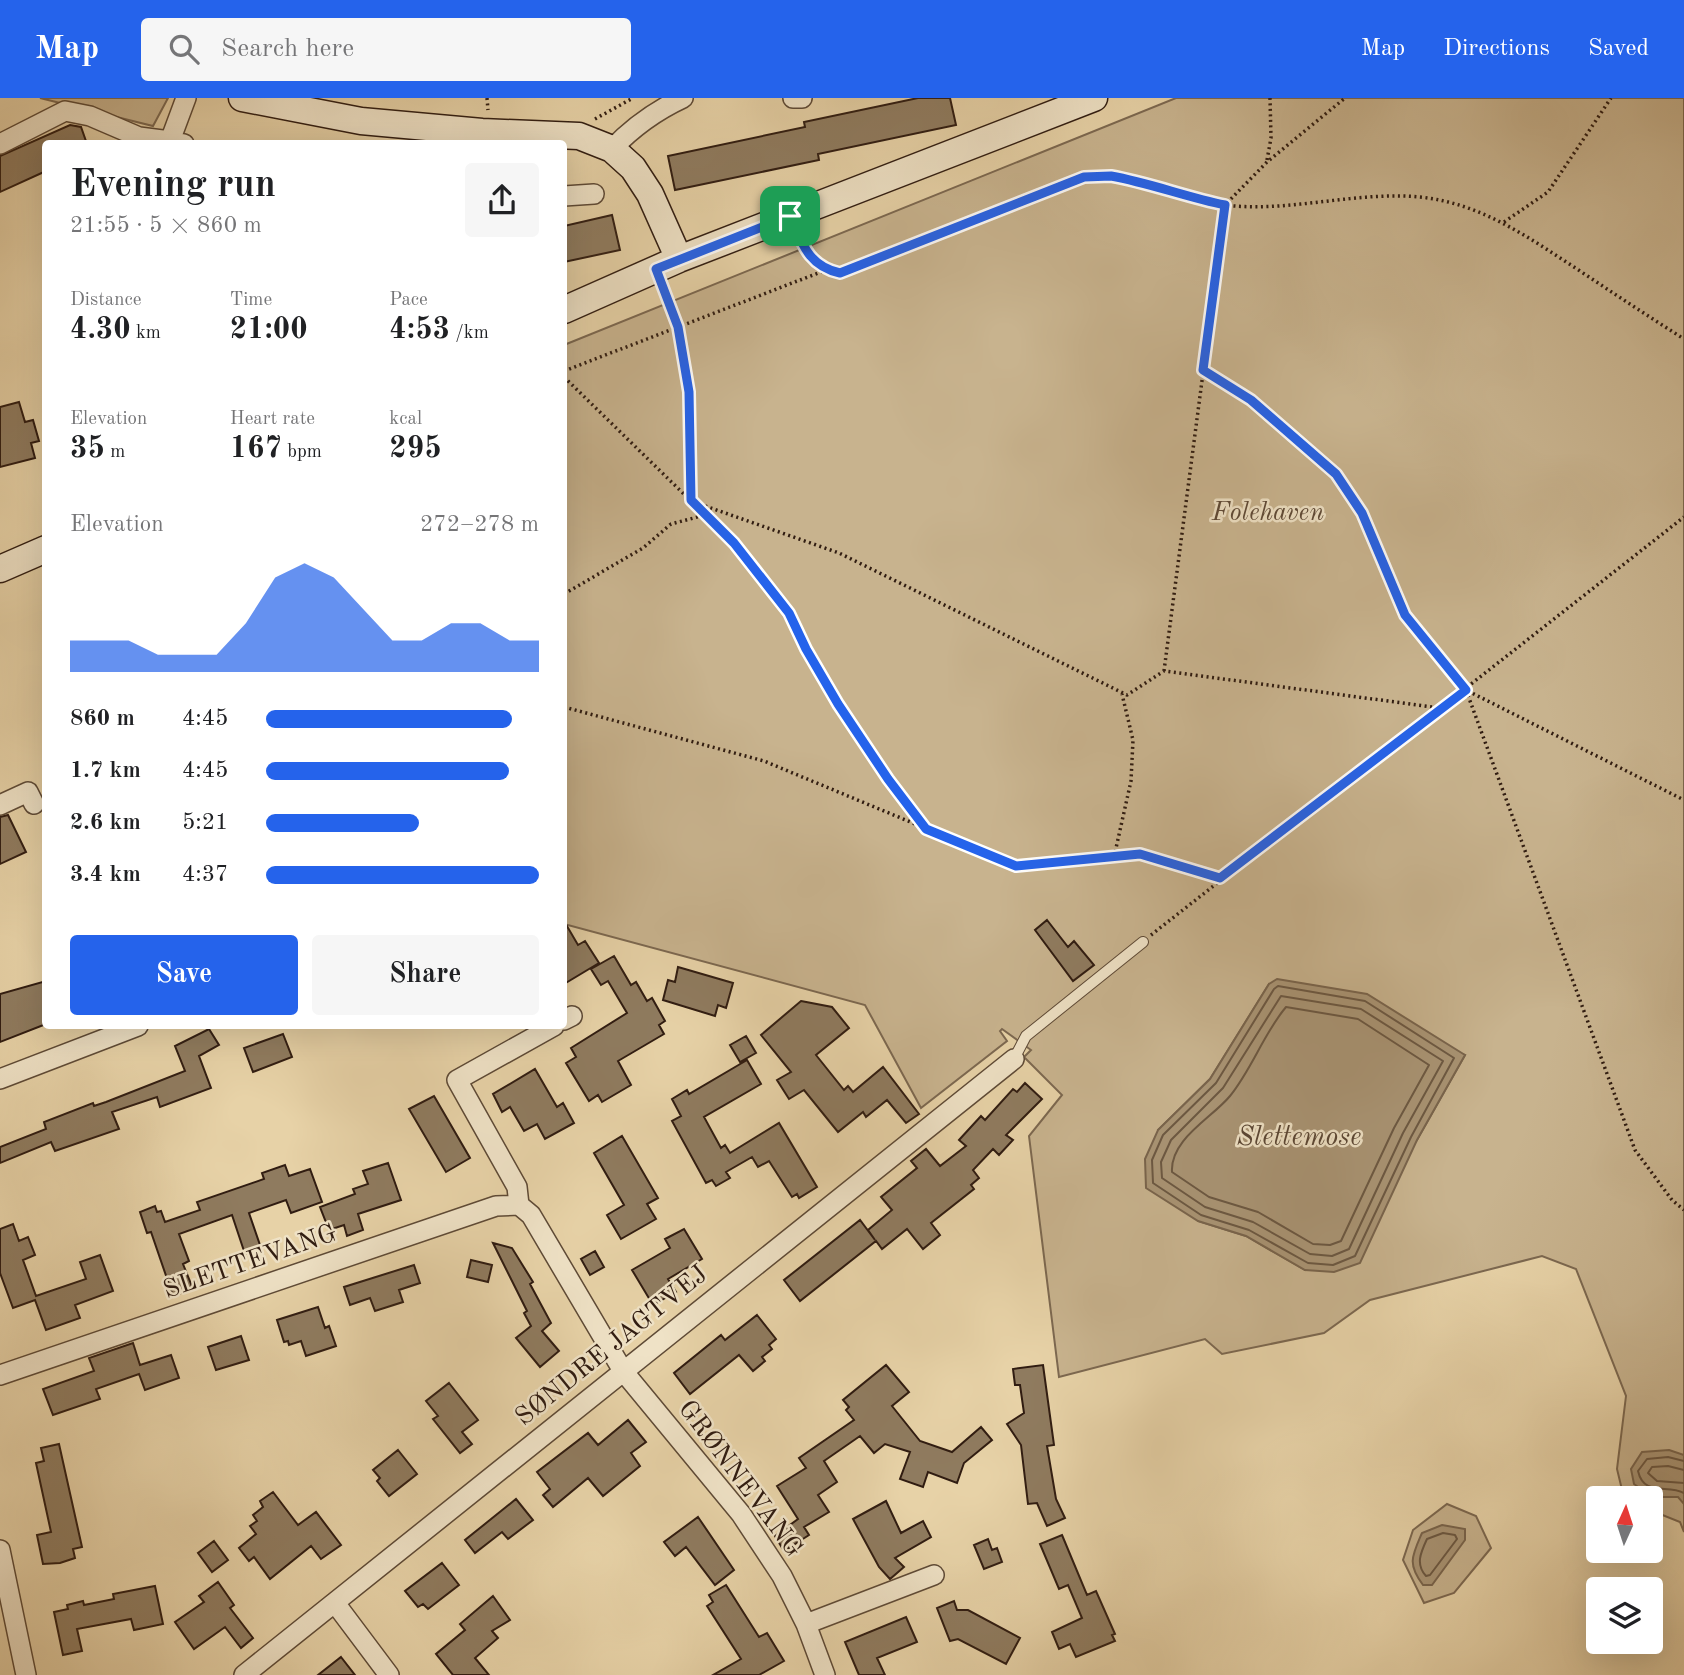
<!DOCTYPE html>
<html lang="en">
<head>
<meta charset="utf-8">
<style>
  body { margin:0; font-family:"Old Standard TT",serif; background:#f6f6f6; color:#202124; height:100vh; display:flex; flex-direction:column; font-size:26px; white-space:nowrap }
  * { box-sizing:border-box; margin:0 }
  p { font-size:23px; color:#757577 }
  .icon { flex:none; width:38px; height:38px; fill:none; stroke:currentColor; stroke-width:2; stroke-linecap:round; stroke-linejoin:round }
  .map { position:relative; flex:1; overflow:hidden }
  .side { position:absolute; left:42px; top:42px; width:525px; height:889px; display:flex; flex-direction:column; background:#fff; border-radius:7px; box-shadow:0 7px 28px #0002 }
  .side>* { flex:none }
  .needle { width:46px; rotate:3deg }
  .fabs { position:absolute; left:1586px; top:1388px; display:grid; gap:14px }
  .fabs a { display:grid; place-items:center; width:77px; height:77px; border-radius:7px; background:#fff; box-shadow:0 7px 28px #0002; font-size:35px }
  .pin { position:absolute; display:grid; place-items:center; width:60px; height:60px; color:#fff; margin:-30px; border-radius:14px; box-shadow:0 4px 10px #0006 }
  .round { display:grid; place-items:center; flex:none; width:74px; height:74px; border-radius:7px; background:#f6f6f6 }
  .summary { display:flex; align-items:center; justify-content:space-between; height:119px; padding:0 28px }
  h1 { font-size:38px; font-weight:700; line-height:52px }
  .stats { display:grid; grid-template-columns:repeat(3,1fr); gap:10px; height:119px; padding:7px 28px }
  .stats div { display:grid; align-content:center }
  .stats b { font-size:30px; font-weight:700 }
  .stats small { font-size:19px; font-weight:400 }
  .stats p { font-size:19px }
  .chart { height:196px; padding:14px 28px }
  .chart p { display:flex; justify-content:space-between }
  .chart svg { width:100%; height:126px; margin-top:7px; fill:#2563eb; opacity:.7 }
  .primary-button { display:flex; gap:14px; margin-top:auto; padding:14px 28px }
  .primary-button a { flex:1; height:80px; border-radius:7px; background:#2563eb; color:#fff; font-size:28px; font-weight:700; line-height:80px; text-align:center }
  .primary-button a+a { background:#f6f6f6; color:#202124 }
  ul { padding:0 28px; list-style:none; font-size:23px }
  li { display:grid; grid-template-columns:112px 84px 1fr; align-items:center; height:52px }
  li i { height:18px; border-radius:9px; background:#2563eb }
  header { display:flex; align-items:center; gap:42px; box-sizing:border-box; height:98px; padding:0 35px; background:#2563eb; color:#fff }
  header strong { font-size:33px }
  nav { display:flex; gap:38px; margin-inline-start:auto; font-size:24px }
  .search { width:490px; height:63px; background:#f6f6f6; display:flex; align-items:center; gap:18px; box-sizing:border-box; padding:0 24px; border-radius:7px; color:#757577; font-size:26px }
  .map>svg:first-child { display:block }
</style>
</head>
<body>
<header>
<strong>Map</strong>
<div class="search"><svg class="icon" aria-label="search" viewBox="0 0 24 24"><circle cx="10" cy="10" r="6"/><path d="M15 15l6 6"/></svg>Search here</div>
<nav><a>Map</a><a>Directions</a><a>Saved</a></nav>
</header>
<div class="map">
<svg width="1684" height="1577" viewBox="0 0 1684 1577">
  <rect width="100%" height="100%" fill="#e7d2a7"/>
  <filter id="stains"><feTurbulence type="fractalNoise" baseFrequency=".00286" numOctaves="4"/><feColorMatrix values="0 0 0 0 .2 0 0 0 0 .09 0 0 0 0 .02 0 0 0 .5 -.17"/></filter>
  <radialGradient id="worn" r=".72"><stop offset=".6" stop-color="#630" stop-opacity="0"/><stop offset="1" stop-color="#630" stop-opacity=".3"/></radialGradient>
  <!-- green -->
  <path fill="#c8b38e" stroke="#7c6850" stroke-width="2" fill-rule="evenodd" d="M40,0H168L153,28Z
    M1176,0H1684V1434L1680,1424L1650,1412V1400H1624L1617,1371L1626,1298L1576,1171L1542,1158L1370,1202L1324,1235L1222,1256L1205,1241L1059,1279L1029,1038L1062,997L1024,959L1031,952L1002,931L1000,933L1007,943L921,1010L865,907L564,826V247ZM1269,886L1465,957L1417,1042L1305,1172L1246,1138L1198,1123L1158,1032L1210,981Z
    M1447,1406L1476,1418L1491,1450L1454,1495L1424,1505L1403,1462L1413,1432Z"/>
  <!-- water -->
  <path fill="#a99474" stroke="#79644c" stroke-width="2" d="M1277,881L1367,896L1465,957L1417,1042L1360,1165L1334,1174L1305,1172L1246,1138L1198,1123L1146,1090L1145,1061L1158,1032L1210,981L1269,886Z
    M1669,1352L1684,1357V1406L1678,1399H1652L1634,1386L1631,1371L1642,1354Z
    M1442,1427L1465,1431V1442L1432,1487H1423C1407,1466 1412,1458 1422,1435Z"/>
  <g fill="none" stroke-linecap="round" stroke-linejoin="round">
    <!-- shore -->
    <path stroke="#6c5842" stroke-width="2" d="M1278,888L1365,903L1454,960L1411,1039L1355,1158L1333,1167L1308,1165L1249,1132L1201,1117L1153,1085L1152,1062L1163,1037L1216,985L1274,891Z
      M1281,898L1361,911L1443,963L1403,1035L1349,1151L1332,1158L1310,1156L1253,1124L1205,1109L1162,1080L1161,1064L1171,1042L1223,990Z
      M1286,909L1358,921L1429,967L1394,1030L1341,1143L1330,1147L1313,1146L1258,1114L1209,1099L1172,1074C1170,1041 1212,1020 1230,998C1252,971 1264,935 1286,909Z
      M1684,1363L1668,1359L1647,1361L1638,1373C1644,1399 1667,1386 1684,1395
      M1684,1372L1668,1368L1652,1369L1648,1375L1657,1383L1684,1385
      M1443,1435L1455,1437L1457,1441L1430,1477L1426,1478C1415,1466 1421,1454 1427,1441Z"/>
  </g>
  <!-- building -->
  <path fill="#8f7b5f" stroke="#301c11" stroke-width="2" d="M918,0H950L956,27L818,56L819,62L675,92L668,58L805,29L804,24Z
    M70,27L81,29L87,46H46V73L0,94V58Z
    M612,117L620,152L564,164V128Z
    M19,304L25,324L33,322L39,343L31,345L35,360L0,369V309Z
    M8,717L26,754L0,766V719Z
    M1047,822L1068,849L1074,843L1094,867L1073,883L1035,832Z
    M564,823L578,847L585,843L599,865L564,886Z
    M614,858L631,887L636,884L647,903L652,900L665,923L659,927L664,936L618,963L631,987L602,1004L598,997L589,1003L566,965L576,959L571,950L627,915L608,883L601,887L591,871Z
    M678,869L733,885L726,910L718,907L715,918L663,902L668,882L675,884Z
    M46,883V926L0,944V896Z
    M801,903L832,909L849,930L816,957L844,992L848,988L853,994L883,969L919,1016L906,1025L887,1002L866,1019L863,1014L838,1034L804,992L789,1001L777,982L791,974L761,937Z
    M209,931L219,947L199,958L211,990L160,1009L157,999L112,1014L119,1031L55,1053L51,1044L0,1065V1049L46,1031L44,1024L93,1005L94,1008L106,1004L185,973L175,948Z
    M283,936L292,959L253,974L244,950Z
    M746,938L756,955L740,964L730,947Z
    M747,962L761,986L704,1019L721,1050L725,1047L730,1055L779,1025L817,1089L799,1100L797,1096L792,1099L769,1063L758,1069L752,1059L726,1074L730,1080L716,1088L712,1082L706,1085L672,1023L681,1018L672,1001L687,992L689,996Z
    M535,971L557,1009L563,1005L574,1025L545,1041L537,1026L524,1033L510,1009L502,1014L493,996Z
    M1025,985L1042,1001L1006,1037L1013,1042L999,1057L993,1051L973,1072L979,1080L971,1087L974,1091L931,1125L940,1137L923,1151L907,1131L882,1151L876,1143L800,1203L784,1182L860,1122L875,1142L868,1132L892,1112L881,1099L917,1070L911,1063L926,1051L940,1068L966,1048L959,1042L981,1018L985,1022L1013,991L1017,994Z
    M434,998L470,1060L446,1074L409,1011Z
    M622,1038L658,1100L647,1106L656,1121L621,1141L607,1117L624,1107L594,1055Z
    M388,1065L401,1102L358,1116L363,1132L347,1138L344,1127L329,1132L320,1109L355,1096L353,1091L368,1086L363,1073Z
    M285,1067L289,1078L310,1071L322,1104L291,1115L286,1102L249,1115L261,1150L245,1156L232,1117L179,1136L189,1163L183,1166L193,1191L173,1198L151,1134L147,1135L140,1114L155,1108L157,1114L161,1113L165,1124L200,1112L197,1104L264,1081L262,1075Z
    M13,1126L19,1143L28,1139L35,1157L23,1162L36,1198L86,1181L80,1164L100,1157L113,1193L75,1207L80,1220L46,1232L35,1202L13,1210L0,1175V1131Z
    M684,1131L702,1161L668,1181L676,1194L653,1207L632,1172L670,1150L665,1141Z
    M493,1145L512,1150L533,1184L530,1186L551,1225L542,1233L559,1253L540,1269L516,1240L531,1228L524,1215L527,1213Z
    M595,1153L604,1169L590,1177L581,1161Z
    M471,1162L492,1167L488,1184L467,1179Z
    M414,1167L420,1185L399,1192L403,1204L375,1213L370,1200L350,1207L344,1189Z
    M318,1209L325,1230L329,1228L336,1248L306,1258L301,1243L289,1247L288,1243L284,1244L277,1222Z
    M757,1217L776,1241L769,1247L772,1251L762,1259L765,1263L753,1273L739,1257L690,1296L674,1275L721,1237L725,1242Z
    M241,1238L249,1262L216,1272L208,1249Z
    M133,1245L140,1267L171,1257L179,1280L145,1292L139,1276L96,1291L100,1301L53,1317L43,1291L94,1273L89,1260Z
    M886,1267L909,1294L892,1308L920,1343L952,1354L981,1329L992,1342L964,1365L957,1385L928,1374L923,1389L900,1381L910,1354L885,1346L874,1355L860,1338L824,1363L837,1384L818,1397L829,1414L804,1429L809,1437L784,1453L775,1438L798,1421L777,1388L806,1370L799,1360L854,1322L846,1312L849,1309L843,1302Z
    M1043,1267L1054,1347L1047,1348L1056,1401L1065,1420L1047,1428L1037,1405L1028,1406L1021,1347L1007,1326L1024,1315L1020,1287H1015L1013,1271Z
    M449,1285L478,1322L462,1334L472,1346L460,1355L433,1321L438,1318L426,1303Z
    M628,1322L646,1344L631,1355L640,1368L603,1398L588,1380L553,1409L543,1397L550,1391L537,1374L588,1335L598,1347Z
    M59,1346L82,1449L73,1451L75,1460L60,1465L43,1466L37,1437L51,1434L36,1365L44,1363L41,1350Z
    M398,1352L417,1376L389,1398L377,1383L380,1380L373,1372Z
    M273,1394L298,1427L316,1414L341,1447L321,1461L311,1448L270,1481L254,1459L249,1463L239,1450L256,1436L250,1428L257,1423L253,1417L263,1409L260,1403Z
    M516,1401L533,1422L508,1441L502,1434L475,1455L465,1442Z
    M886,1403L901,1435L923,1423L931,1439L895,1460L904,1469L890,1481L879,1469L853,1421Z
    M698,1419L734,1472L715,1487L686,1449L675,1458L664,1444Z
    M1062,1437L1087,1497L1096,1493L1115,1536L1112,1537L1115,1543L1076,1559L1070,1546L1059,1551L1052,1534L1082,1520L1068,1487L1059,1491L1040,1446Z
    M988,1441L992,1452L997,1450L1002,1464L984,1471L974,1447Z
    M214,1443L228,1462L212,1474L198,1455Z
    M442,1465L459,1487L428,1511L423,1506L418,1509L405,1493Z
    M218,1484L234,1507L230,1510L253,1540L241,1550L225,1529L194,1551L175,1524L204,1504L199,1498Z
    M726,1487L759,1539L767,1535L784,1563L759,1577H713L741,1561L707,1508L713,1504L709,1497Z
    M155,1488L163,1526L134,1532L131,1521L77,1531L82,1553L63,1557L54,1514L68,1511L67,1507L83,1503L84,1507L114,1501L113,1496Z
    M493,1498L510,1522L492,1533L498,1540L475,1560L489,1577H453L436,1556L465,1532L460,1526Z
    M954,1503L957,1512H968L1020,1540L1006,1566L958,1541L950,1543L937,1510Z
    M906,1519L917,1544L877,1560L885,1577H859L845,1544Z
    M341,1559L355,1577H318Z"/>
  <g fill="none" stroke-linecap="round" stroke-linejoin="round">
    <!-- lane casing -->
    <g stroke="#5e4a36" stroke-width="12">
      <path id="lane" d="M1014,961L1026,938L1143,844"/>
    </g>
    <!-- street casing -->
    <g stroke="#5e4a36" stroke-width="22">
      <path id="street" d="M793,0H802
        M0,46L65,13L90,18L139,39L170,43
        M184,46L170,43L186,0
        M612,51C634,28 655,13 683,0
        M564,98L594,96
        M0,707L28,694L34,706
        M564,922L572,918
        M0,981L138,928
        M519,1107L517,1089L457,982L554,928
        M0,1277L496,1108L519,1107L531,1117L623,1273L741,1416L782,1478L806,1526L825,1577
        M0,1452L26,1577
        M335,1505L389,1577
        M806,1526L934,1477
        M244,1577L1014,961"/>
    </g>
    <!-- secondary casing -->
    <g stroke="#301c11" stroke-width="29">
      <path id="secondary" d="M242,0L361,23L482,34L579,38L612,51L633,70L650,96L679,161
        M564,212L679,161L1094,0
        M0,471L46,451"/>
    </g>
    <!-- path -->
    <path stroke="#301c11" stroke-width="3.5" stroke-dasharray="2 3.5" stroke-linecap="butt" d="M487,0L488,12
      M595,21L633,0
      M1267,62L1271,40L1270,0
      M1504,124L1548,94L1611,0
      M799,138C808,158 818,170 840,175L1084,79C1101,78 1116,79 1132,82C1163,88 1192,103 1224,107C1289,115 1354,93 1420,99C1480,105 1528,139 1577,171C1613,195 1648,218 1684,241
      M664,193L678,229L689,294L691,403L734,445L789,515L805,551L838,606L888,681L926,731
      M1203,272L1251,302L1336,376L1361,415L1405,517L1466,592L1635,1052L1672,1102L1684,1112
      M564,273L826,172
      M564,279L691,403L839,455L1127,597L1164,573L1440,610
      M564,496L643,450L671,426L705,417
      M1164,573L1225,107L1267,64L1345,0
      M1468,593L1684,702
      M564,609L764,663L1016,768L1140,756L1220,781
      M1114,759L1131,683L1133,642L1122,596
      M1151,837L1684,419"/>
    <!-- lane -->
    <use href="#lane" stroke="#efe2c6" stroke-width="10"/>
    <!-- street -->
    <use href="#street" stroke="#efe2c6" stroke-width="19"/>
    <!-- secondary -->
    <use href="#secondary" stroke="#efe2c6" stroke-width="26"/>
  </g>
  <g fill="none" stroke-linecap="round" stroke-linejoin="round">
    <!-- route casing -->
    <g stroke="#fff" stroke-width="14">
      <path id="route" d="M1111,78C1150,85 1186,99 1225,107L1203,272L1251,302L1336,376L1362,415L1405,517L1466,592L1220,780L1140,756L1016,768L926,731L888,681L838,606L806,551L789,515L734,445L691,402L689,294L678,229L656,171L790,118C802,145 808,168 840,175L1084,79Z"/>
    </g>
    <!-- route -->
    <use href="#route" stroke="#2563eb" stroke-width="9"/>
  </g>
  <g text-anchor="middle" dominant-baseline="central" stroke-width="5" stroke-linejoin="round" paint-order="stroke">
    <!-- park labels -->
    <g font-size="26" font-style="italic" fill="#5e4936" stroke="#efe2c6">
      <text x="1268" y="415">Folehaven</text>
    </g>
    <!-- street labels -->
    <g font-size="26" fill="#301c11" stroke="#efe2c6">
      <text transform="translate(250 1164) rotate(-19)">SLETTEVANG</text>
      <text transform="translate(612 1248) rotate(-39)">SØNDRE JAGTVEJ</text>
      <text transform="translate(740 1381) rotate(53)">GRØNNEVANG</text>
    </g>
    <!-- water labels -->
    <g font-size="28" font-style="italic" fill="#5a4634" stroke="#efe2c6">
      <text x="1299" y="1040">Slettemose</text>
    </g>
  </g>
  <rect width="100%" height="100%" filter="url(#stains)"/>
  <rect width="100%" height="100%" fill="url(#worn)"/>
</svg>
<div class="fabs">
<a><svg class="needle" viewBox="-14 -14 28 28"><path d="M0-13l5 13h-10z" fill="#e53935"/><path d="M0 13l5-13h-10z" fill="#757577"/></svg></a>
<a><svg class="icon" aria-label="layers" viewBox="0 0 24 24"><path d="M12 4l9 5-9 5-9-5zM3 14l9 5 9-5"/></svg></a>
</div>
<div class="pin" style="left:790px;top:118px;background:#1e9e55"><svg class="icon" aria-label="arrive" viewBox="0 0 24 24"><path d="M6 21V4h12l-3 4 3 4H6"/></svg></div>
<section class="side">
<div class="summary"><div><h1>Evening run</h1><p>21:55 · 5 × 860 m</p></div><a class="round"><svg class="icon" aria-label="share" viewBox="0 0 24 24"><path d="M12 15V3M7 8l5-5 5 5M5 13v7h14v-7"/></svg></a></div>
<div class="stats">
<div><p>Distance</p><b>4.30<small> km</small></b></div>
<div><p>Time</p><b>21:00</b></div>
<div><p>Pace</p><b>4:53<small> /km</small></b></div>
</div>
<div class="stats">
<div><p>Elevation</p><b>35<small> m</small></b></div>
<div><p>Heart rate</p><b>167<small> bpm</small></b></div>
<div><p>kcal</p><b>295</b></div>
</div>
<div class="chart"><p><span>Elevation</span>272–278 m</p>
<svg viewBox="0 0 160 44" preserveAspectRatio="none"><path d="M0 44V33L10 33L20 33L30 38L40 38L50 38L60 27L70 11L80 6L90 11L100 22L110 33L120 33L130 27L140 27L150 33L160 33V44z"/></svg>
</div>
<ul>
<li><b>860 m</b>4:45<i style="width:90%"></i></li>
<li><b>1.7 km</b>4:45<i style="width:89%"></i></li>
<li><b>2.6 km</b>5:21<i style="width:56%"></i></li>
<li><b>3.4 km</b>4:37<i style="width:100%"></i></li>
</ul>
<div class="primary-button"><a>Save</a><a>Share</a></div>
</section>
</div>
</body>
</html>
